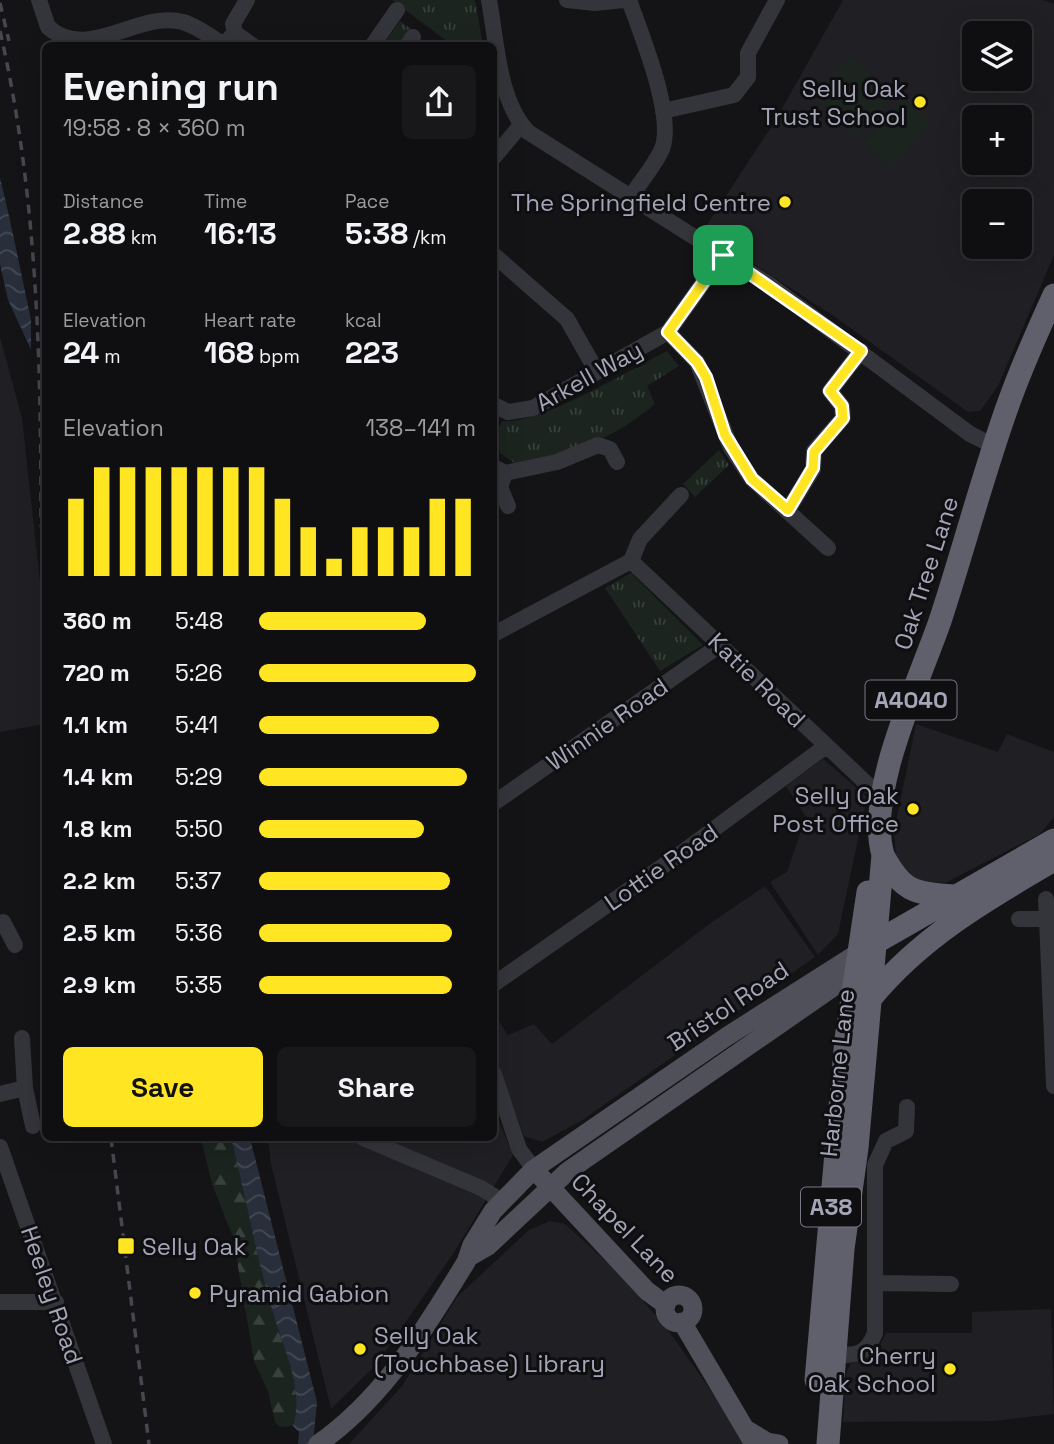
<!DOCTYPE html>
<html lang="en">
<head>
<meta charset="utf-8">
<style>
  body { margin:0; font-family:"Space Grotesk",sans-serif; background:#181719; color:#f1f3f6; height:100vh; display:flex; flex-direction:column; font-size:26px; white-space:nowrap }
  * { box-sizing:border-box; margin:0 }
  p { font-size:23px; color:#9b9c9f }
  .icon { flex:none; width:38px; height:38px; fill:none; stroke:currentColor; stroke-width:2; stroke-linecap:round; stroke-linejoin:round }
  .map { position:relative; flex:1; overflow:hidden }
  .drawer { position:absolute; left:42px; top:42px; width:455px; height:1099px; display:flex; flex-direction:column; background:#0f0e10; border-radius:10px; box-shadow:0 7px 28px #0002,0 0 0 2px #2f2e30 }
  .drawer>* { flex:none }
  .tools { position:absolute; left:962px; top:21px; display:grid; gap:14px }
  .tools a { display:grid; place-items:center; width:70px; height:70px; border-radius:10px; background:#0f0e10; box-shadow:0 7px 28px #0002,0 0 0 2px #2f2e30; font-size:35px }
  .pin { position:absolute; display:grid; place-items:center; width:60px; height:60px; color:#fff; margin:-30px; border-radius:14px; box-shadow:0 4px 10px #0006 }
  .round { display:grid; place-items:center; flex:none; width:74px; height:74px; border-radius:10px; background:#181719 }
  .headline { display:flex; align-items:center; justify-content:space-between; height:119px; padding:0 21px }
  h1 { font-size:38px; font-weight:700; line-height:52px }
  .figures { display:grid; grid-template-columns:repeat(3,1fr); gap:10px; height:119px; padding:7px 21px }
  .figures div { display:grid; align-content:center }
  .figures b { font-size:30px; font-weight:700 }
  .figures small { font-size:19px; font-weight:400 }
  .figures p { font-size:19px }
  .chart { height:196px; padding:14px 21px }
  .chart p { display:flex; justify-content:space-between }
  .chart svg { width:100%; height:126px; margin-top:7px; stroke:#ffe522; stroke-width:6 }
  .primary-button { display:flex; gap:14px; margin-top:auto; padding:14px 21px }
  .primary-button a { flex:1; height:80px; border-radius:10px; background:#ffe522; color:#111; font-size:28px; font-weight:700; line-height:80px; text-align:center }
  .primary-button a+a { background:#181719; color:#f1f3f6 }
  ul { padding:0 21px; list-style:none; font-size:23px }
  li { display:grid; grid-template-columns:112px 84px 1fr; align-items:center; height:52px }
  li i { height:18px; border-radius:9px; background:#ffe522 }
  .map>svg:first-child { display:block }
</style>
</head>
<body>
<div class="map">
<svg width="1054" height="1444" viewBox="0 0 1054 1444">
  <defs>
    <pattern id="grass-tufts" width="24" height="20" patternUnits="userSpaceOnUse" patternTransform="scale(1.75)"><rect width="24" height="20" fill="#1b241e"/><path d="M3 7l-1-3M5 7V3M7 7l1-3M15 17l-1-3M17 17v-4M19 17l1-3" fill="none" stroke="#39413c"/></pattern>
    <pattern id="forest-firs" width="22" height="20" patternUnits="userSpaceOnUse" patternTransform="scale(1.75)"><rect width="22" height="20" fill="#1b241e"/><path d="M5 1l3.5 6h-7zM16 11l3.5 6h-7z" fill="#39413c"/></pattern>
    <pattern id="water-waves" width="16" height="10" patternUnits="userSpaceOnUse" patternTransform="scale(1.75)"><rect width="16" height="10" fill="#282f3b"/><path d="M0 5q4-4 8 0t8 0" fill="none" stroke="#444a55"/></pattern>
  </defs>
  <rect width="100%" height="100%" fill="#141316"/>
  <!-- built -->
  <path fill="#201f23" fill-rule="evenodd" d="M843,0H1043L1054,4V255L998,386L980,411L968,412L832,315L703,231L775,121ZM975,33H1020V79H975ZM975,117H1020V163H975ZM975,201H1020V247H975Z
    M0,337L22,418L46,635L45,724L0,732Z
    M916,724L998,752L1007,734L1054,752V817L1040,834L945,883L917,880L908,875L896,861L894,831Z
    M823,759L867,797L838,934L818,955L770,882L787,872L806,817L786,786Z
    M765,886L815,957L581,1121L542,1142L524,1136L494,1054V1014L508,1035L534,1024L552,1044L712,922Z
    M494,1109L513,1155L453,1254L375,1366L331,1409L271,1164L268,1138H346L433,1171L375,1138H494Z
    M550,1221L565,1224L619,1273L668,1330L749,1444H349L403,1385L457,1297L529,1230Z
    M1051,1309L1054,1414L993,1421L843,1422L846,1374L850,1364L877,1351L886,1333H972V1312Z"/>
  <!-- grass -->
  <path fill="url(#grass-tufts)" d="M392,0H475L483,45H452Z
    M400,21L414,31L404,45L382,46Z
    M667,351L679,366L647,386L655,404C615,438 567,458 516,464L500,453L496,435L502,421C539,425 630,370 667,351Z
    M719,450L729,465L695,497L683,484Z
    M631,573L703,645L660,671L605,588Z"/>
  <!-- forest -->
  <path fill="url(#forest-firs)" d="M201,1138H231C246,1197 256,1258 274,1316C284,1351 304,1389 293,1426L280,1427L275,1422L268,1391L254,1361L233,1237L212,1184Z"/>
  <!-- garden -->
  <path fill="#1b241e" d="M851,56L871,76L834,115L813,95Z
    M873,77L893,96L856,136L835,117Z
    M905,99L931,123L890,167L864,143Z"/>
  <!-- water -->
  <path fill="url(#water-waves)" d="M0,178C17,246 28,313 45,380L8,300L0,264Z
    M231,1138H250L317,1402L313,1444H298L299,1432L293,1426C304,1389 284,1351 274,1316C256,1258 246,1197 231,1138Z"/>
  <!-- pier -->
  <path fill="#141316" d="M31,317L46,366V417L42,415L31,368Z"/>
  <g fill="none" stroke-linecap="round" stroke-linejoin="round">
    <!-- minor -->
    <path stroke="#34343b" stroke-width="16" d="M39,0L48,27C88,63 138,10 183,22C196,26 210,36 221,43
      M489,0C497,43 498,100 528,132L767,283L970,434L994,446
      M567,0L595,3L624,0
      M629,0C641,34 675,116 662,149C655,165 641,181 632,195
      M235,33L253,46
      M222,46L235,33L233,24L247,0
      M372,46L397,10
      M407,46L413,37
      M663,111L734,95L748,77V53L777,0
      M494,157L521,125
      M494,255L567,319L597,372
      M668,332L697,362L731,448L752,479L828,548
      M494,405L508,412L533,408L668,332L723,255
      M494,467L505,473L557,462L598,445L610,449L617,462
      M505,473L500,487L508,506
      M788,510L813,469L814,451L843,418L842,406L830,391L861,351
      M631,561L883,799
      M494,634L631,561L640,539L681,495
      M494,803L720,645
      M1046,899L1047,919
      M1019,919H1047L1054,1086
      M0,923L3,922L15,945
      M494,984L683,852L826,746
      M22,1038L25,1088
      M494,1074L519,1149L534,1169
      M0,1094L25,1088L33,1126
      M363,1138L481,1188L502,1201
      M0,1147L104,1444
      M877,1283L951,1284
      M0,1302H56
      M833,1355C856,1355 866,1356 875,1333V1165L886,1141L906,1131L907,1107"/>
    <!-- major -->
    <path stroke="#50505a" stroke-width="19" d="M540,1176L647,1291L666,1305
      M469,1257L488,1246L568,1171L865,965
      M665 1309a14 14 0 1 1 28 0a14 14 0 1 1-28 0Z
      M682,1322L754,1444
      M747,1430L767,1442L779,1444
      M318,1444C384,1398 425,1329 466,1262L472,1245L493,1211L534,1169L726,1037L858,953"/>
    <!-- highway -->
    <path stroke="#60606c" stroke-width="23" d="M883,855C902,891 914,894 954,896
      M866,948L1054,840
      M871,998C921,937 987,899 1054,860
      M816,1380L846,1039L868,892
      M828,1444L843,1249L857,1148L883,855C865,793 919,682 940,621C964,548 983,474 1009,402C1022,366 1038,330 1054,295"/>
    <!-- rail -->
    <path stroke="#474750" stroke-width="3.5" stroke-dasharray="9 7" stroke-linecap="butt" d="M0,3L9,41
      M0,31C37,192 41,358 41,523L46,561
      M111,1138L149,1444"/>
  </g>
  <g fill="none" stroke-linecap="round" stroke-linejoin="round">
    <!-- route casing -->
    <g stroke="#fff" stroke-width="14">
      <path id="route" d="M723,255L861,351L830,391L842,406L843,418L814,452L813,468L788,510L752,479L725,435L706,377L697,362L668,332Z"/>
    </g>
    <!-- route -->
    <use href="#route" stroke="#ffe522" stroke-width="9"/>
  </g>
  <!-- markers -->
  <g fill="#ffe522" stroke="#0f0e11" stroke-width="2.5">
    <circle cx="920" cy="102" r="7"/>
    <circle cx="785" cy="202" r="7"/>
    <circle cx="913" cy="809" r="7"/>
    <rect x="117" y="1237" width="18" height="18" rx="3.5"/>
    <circle cx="195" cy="1293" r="7"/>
    <circle cx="360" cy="1349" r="7"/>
    <circle cx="950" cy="1369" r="7"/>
  </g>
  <g text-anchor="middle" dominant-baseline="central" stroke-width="6" stroke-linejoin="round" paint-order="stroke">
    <!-- shield labels -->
    <g fill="#0f0e11" stroke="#777885" stroke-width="2">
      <rect x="865.5" y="680.5" width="91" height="39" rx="5"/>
      <rect x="801" y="1187.5" width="60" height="39" rx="5"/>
    </g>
    <g font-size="23" font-weight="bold" fill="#a4a5b7">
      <text x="911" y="700">A4040</text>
      <text x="831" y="1207">A38</text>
    </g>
    <!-- poi labels -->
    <g font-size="24" fill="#a4a5b7" stroke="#0f0e11" text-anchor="end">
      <text x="906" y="88">Selly Oak<tspan x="906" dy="28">Trust School</tspan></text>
      <text x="771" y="202">The Springfield Centre</text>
      <text x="899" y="795">Selly Oak<tspan x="899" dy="28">Post Office</tspan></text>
      <text x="142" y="1246" text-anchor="start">Selly Oak</text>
      <text x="209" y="1293" text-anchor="start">Pyramid Gabion</text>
      <text x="374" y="1335" text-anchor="start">Selly Oak<tspan x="374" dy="28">(Touchbase) Library</tspan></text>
      <text x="936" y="1355">Cherry<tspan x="936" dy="28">Oak School</tspan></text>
    </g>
    <!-- street labels -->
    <g font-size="24" fill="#a4a5b7" stroke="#0f0e11">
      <text transform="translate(589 376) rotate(-29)">Arkell Way</text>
      <text transform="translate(926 573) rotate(-72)">Oak Tree Lane</text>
      <text transform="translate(757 680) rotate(44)">Katie Road</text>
      <text transform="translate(607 724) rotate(-35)">Winnie Road</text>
      <text transform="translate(661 867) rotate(-35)">Lottie Road</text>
      <text transform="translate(728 1006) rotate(-34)">Bristol Road</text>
      <text transform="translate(837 1073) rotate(-84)">Harborne Lane</text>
      <text transform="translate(625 1228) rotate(46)">Chapel Lane</text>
      <text transform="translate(52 1295) rotate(71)">Heeley Road</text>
    </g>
  </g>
</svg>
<div class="tools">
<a><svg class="icon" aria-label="layers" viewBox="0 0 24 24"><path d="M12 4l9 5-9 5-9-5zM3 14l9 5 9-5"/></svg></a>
<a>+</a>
<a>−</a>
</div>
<div class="pin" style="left:723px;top:255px;background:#1e9e55"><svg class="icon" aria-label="arrive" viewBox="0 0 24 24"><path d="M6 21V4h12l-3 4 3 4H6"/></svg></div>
<section class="drawer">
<div class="headline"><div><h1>Evening run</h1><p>19:58 · 8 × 360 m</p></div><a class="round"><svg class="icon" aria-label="share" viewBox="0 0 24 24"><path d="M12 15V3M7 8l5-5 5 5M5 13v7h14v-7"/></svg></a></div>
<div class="figures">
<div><p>Distance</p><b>2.88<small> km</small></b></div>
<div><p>Time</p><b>16:13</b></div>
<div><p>Pace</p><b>5:38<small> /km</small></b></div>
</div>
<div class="figures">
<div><p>Elevation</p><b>24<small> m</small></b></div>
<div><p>Heart rate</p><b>168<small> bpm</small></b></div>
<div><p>kcal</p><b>223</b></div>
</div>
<div class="chart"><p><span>Elevation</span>138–141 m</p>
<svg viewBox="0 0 160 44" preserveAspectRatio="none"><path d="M5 44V17M15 44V6M25 44V6M35 44V6M45 44V6M55 44V6M65 44V6M75 44V6M85 44V17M95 44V27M105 44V38M115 44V27M125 44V27M135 44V27M145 44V17M155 44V17"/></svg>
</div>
<ul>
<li><b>360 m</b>5:48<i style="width:77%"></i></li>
<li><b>720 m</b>5:26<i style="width:100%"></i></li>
<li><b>1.1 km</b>5:41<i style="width:83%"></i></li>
<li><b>1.4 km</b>5:29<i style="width:96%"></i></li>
<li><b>1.8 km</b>5:50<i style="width:76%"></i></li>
<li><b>2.2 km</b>5:37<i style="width:88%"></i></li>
<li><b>2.5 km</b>5:36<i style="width:89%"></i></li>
<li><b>2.9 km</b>5:35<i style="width:89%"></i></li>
</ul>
<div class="primary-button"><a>Save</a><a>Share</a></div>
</section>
</div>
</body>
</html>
